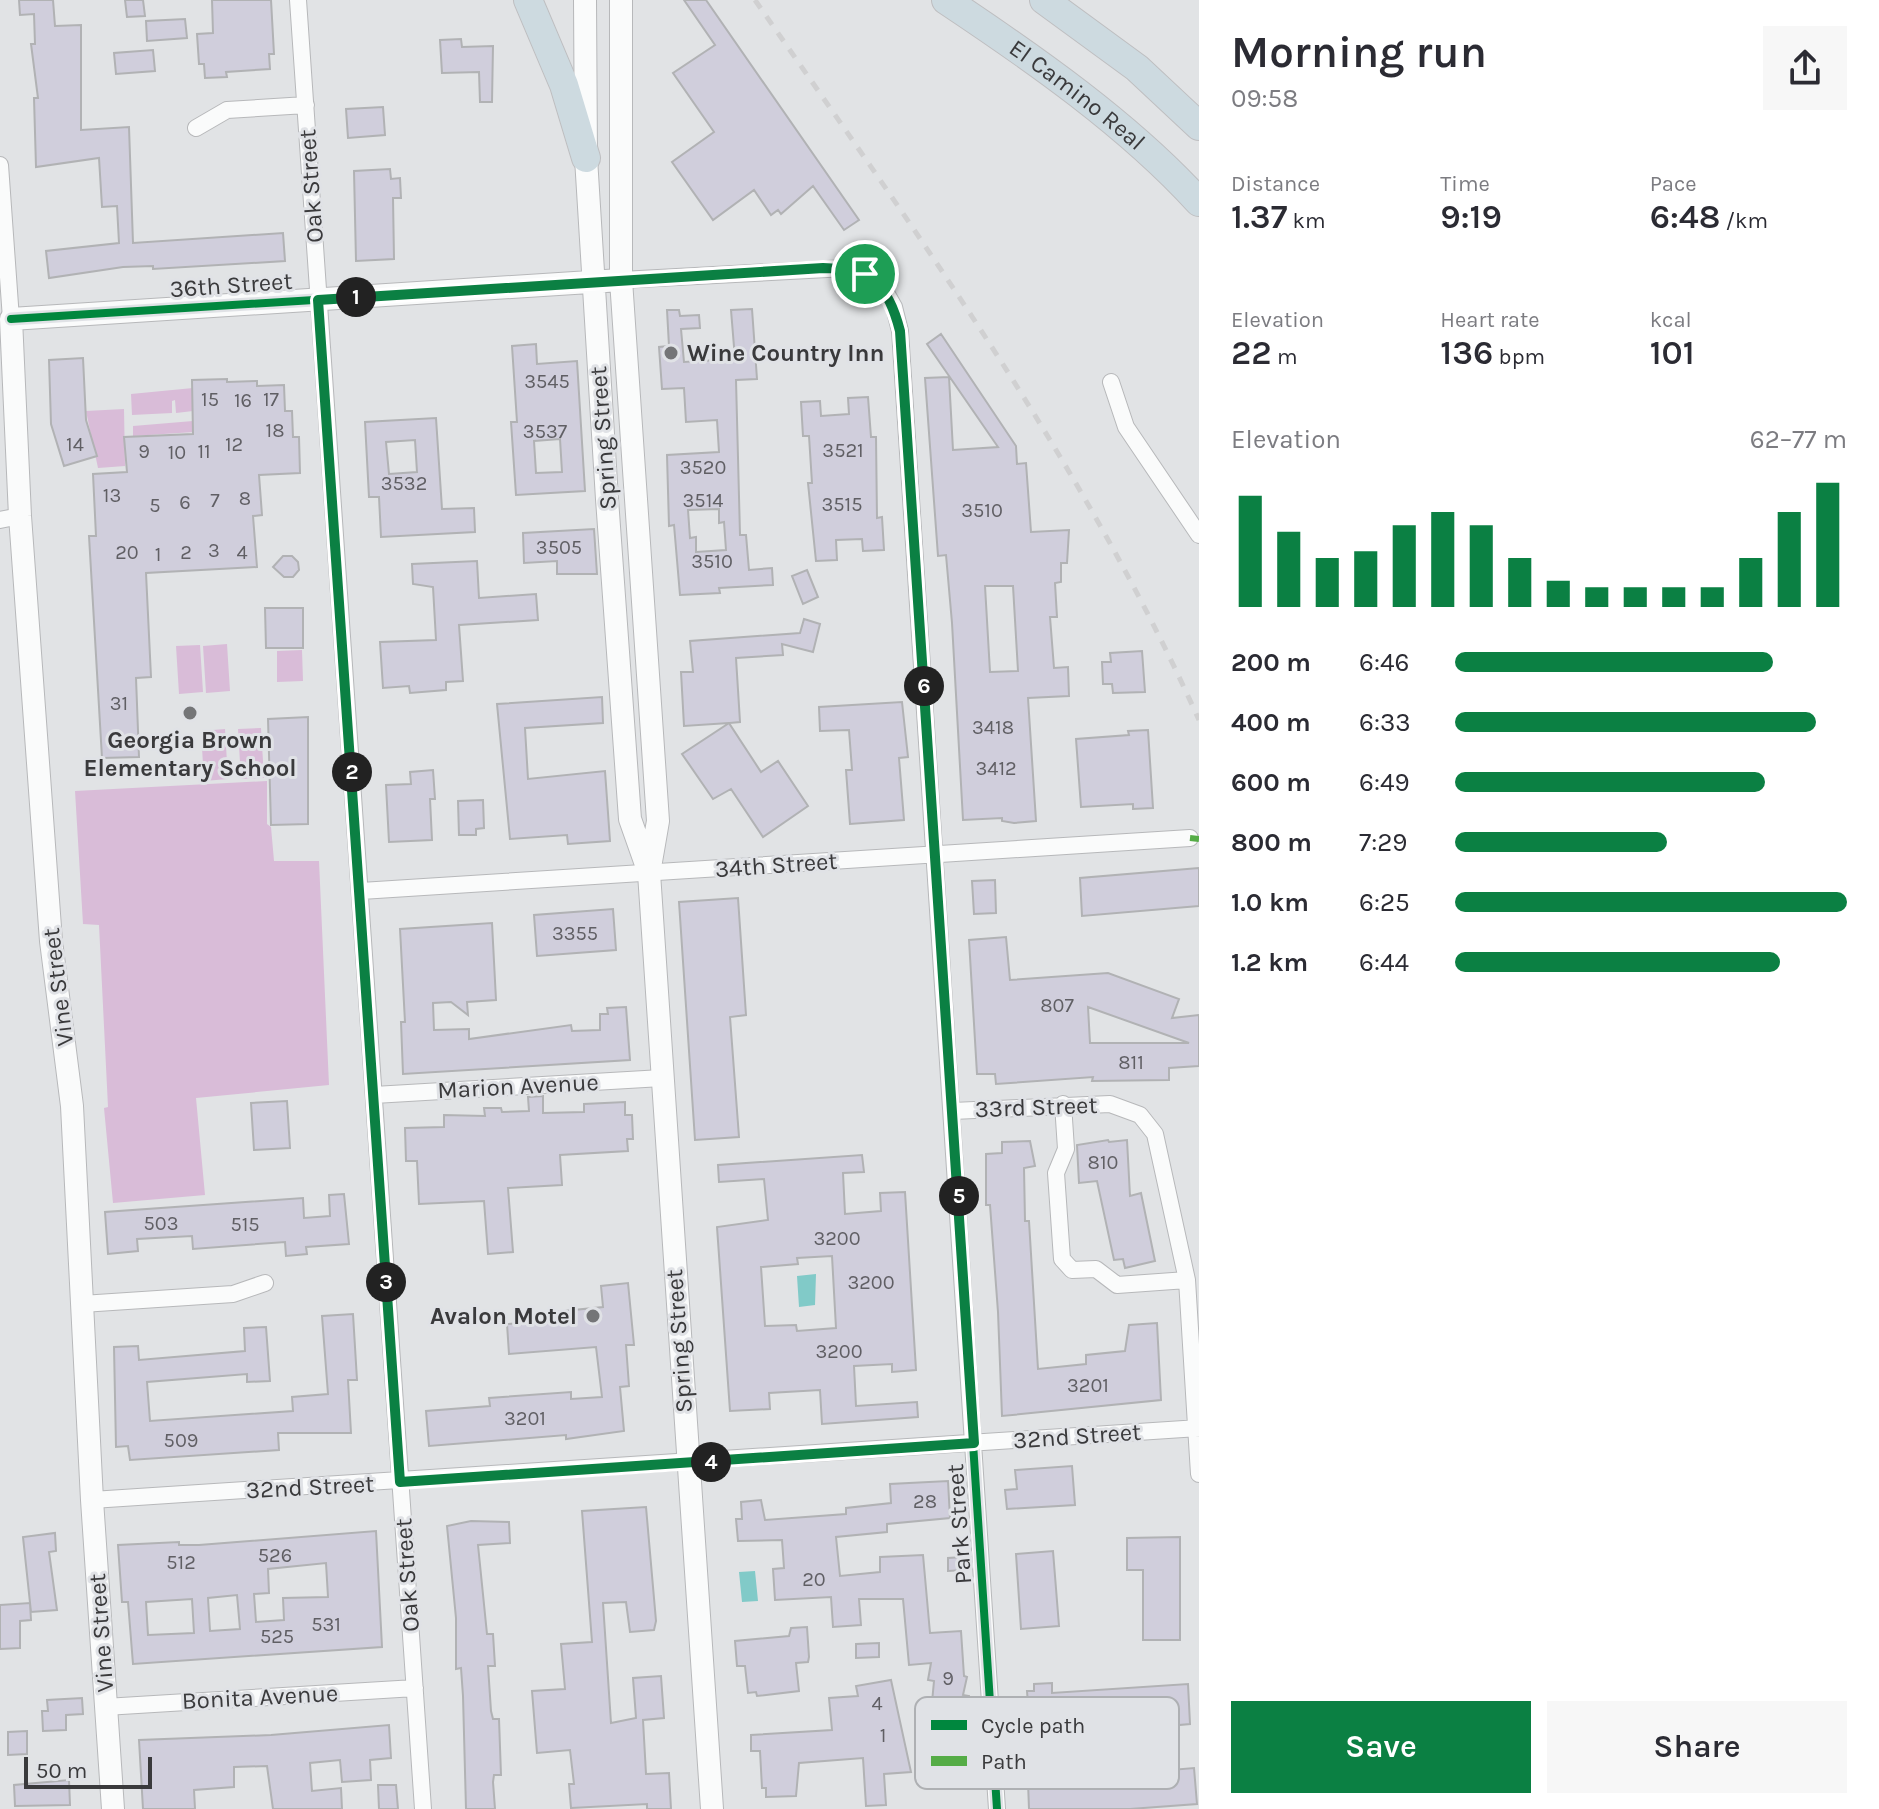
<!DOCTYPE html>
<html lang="en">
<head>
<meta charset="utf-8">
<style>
  body { margin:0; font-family:Karla,sans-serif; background:#f7f7f7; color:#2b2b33; height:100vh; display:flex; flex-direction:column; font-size:30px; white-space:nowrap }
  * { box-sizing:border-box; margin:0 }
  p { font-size:26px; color:#7c7c81 }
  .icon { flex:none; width:44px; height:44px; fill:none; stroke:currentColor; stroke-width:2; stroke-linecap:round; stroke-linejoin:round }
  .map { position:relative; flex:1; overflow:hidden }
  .panel { display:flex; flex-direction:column; background:#fff; width:680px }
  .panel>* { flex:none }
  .scale { position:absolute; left:24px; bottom:20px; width:128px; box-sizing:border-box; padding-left:8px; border:4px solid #3a3a3c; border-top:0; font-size:22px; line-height:28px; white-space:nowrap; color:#3a3a3c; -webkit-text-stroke:6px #e0e2e6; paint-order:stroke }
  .pin { position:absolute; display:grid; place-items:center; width:68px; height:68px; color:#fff; margin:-34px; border:4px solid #fff; border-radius:50%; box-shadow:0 2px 8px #0007 }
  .km { position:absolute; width:40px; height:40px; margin:-20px; border-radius:50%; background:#222; color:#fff; font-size:22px; line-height:40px; text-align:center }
  .round { display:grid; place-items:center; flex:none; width:84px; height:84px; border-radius:0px; background:#f7f7f7 }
  .summary { display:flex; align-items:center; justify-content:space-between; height:136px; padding:0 32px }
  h1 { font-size:44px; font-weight:600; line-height:60px }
  .figures { display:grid; grid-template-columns:repeat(3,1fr); gap:12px; height:136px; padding:8px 32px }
  .figures div { display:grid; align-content:center }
  .figures b { font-size:34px; font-weight:600 }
  .figures small { font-size:22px; font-weight:400 }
  .figures p { font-size:22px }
  .chart { height:224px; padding:16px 32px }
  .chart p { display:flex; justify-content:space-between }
  .chart svg { width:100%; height:144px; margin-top:8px; stroke:#0b8043; stroke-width:6 }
  .primary-button { display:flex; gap:16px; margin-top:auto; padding:16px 32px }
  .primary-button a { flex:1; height:92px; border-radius:0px; background:#0b8043; color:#fff; font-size:32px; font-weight:600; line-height:92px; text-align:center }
  .primary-button a+a { background:#f7f7f7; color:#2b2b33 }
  ul { padding:0 32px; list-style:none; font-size:26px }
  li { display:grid; grid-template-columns:128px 96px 1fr; align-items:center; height:60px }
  li i { height:20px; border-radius:10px; background:#0b8043 }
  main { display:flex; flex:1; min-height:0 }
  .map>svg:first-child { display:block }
</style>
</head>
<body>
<main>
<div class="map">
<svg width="1199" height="1809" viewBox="0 0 1199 1809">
  <rect width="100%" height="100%" fill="#e1e3e5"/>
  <!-- green -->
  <path fill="#d9bcd8" d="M193,388V411L176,413L175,400L172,401V413L132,415L131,394Z
    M124,409L125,466L98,468L86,411Z
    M193,421L194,432L133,436V426Z
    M227,644L230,691L206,693L203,646Z
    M200,645L203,692L179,694L176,646Z
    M302,650L303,681L277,682V651Z
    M261,728L264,778L241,779L238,729Z
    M225,729L228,779L204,781L201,731Z
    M267,781V824L271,827L274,861H319L329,1085L196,1098L205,1195L113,1203L104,1108L108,1107L99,925L83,924L75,791Z"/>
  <!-- water -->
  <path fill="#81cac8" d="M816,1274L815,1305L799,1307L797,1276Z
    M755,1571L758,1601L742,1602L739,1572Z"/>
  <!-- building -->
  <path fill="#d0cedc" stroke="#b1b2b4" stroke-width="2" fill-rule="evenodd" d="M19,0H53L55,26L81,25V130L129,127L133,243L283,233L285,261L153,269V266L123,267L49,278L46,251L119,243L117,206L102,207L99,158L36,167L34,98H38L31,44H35L34,14L20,15Z
    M125,0H143L145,16L127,17Z
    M212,0H271L274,54H269L270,69L226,72L227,77L205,78L204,64H199L197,34L213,33Z
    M684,0H706L859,220L844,230L813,186L781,214L778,210L771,215L754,190L713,220L672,162L714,132L673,73L715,45Z
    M185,19L187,38L147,41L146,21Z
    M461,39L462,47L493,46L492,102H480L479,72L442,73L440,40Z
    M153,50L155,71L116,74L114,53Z
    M383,107L385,135L348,138L346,109Z
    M390,169L391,179L400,178L401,198H393L394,259L356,261L354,171Z
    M752,309L757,379L736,380L740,535H746L749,570L772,568L773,585L719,588L720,593L680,595L674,525L669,526L667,455L719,452L717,420L686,422L684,388L662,389L659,347L669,346L667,310H679L680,316L699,315L700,328L681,329L684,362L735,359L731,310ZM719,509V523L724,522L726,550L696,552V537L690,538L688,510Z
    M941,334L1016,446L1017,464L1026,463L1031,532L1069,530L1067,563H1061V582L1055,583L1057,617H1050L1054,668L1068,667L1069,696L1028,698L1036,821L1014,823L1002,821V818L963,820L952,623L946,555L938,556L925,378L949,377L953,450L998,447L927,344ZM985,586H1013L1018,671L990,672Z
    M536,344L537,364L577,361L585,491L516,495L511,422H517L512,346ZM560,439L562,472L536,473L534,441Z
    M83,358L86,420L97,456L64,466L51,424L49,360Z
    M227,379V382L257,381V386L284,385L285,411H292L293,437H299L300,473L259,475L262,515L253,516L257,567L146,573L151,677L136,678L139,757L102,758L89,536H96L93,474L127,472L124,437L193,434L192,380Z
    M868,397L871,437H876L877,518L882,517L884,550L863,551L862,539L836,540L837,560L816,561L808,483H812L809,436H803L801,402L820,401L821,416L849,414L848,398Z
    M436,418L442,509L474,508L475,532L381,537L379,497H369L365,422ZM415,440L417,472L389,474L386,442Z
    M594,529L597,574H557V561L524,563L523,533Z
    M283,556H292L298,562L299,570L293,577H284L273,567Z
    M477,561L479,598L536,594L538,620L459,625L463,681L446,682V690L410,693L409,686L383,688L380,642L436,640L433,587L413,584L412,564Z
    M807,570L818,597L803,604L792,576Z
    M265,608H303V648H266Z
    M804,619L820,624L813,652L782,644L783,655L736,658L740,722L729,723L761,772L778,761L808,806L763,837L731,789L713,799L682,754L729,723L684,726L681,672H693L690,641L800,633Z
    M1142,651L1145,692L1113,693L1112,684H1103L1102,662H1111L1110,653Z
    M602,697L603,723L525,728L528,779L605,771L610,841L568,844L567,835L510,839L497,704Z
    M902,702L908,757L899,758L904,820L850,824L846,770H852L849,730L820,731L819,707Z
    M308,717V824L271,825L268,719Z
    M1148,730L1153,808L1133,809V804L1081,807L1076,739L1129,735L1128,731Z
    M433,770L435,799H430L432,840L389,842L386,785L411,784L410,772Z
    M483,800L484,828L476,829V835H459L458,801Z
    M1199,868V906L1082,916L1080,878Z
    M995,880L996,913L974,914L972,881Z
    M738,898L746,1015L730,1017L739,1137L695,1140L679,902Z
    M613,909L616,950L537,956L534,915Z
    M492,923L496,1000L467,1002L468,1015L451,1002L433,1003L434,1030L469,1029V1039L571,1025L572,1031L600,1030V1014H608L607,1008L626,1007L630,1060L403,1074L401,1022H405L400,929Z
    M1006,937L1010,980L1108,973L1179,999L1172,1018L1199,1015V1066L1169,1068V1080L1092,1081L1093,1077L996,1084L995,1074H977L969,940ZM1088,1007L1189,1043H1090Z
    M543,1096V1113L584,1112V1104L625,1102V1115H632L633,1139H627L628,1151L560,1155L562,1185L508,1188L513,1252L488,1254L484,1201L419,1204L417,1161H406L405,1128L444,1127V1115L485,1116L484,1108H501L502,1112L529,1111L528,1097Z
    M287,1101L290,1148L254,1150L251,1103Z
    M1108,1140L1109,1142L1127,1140L1130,1196L1141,1193L1155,1261L1125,1268L1123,1259L1114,1260L1097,1181L1079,1183L1077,1145Z
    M1030,1141L1035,1166L1024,1168L1025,1221H1029L1038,1369L1086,1364V1355L1125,1351L1129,1325L1157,1323L1161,1400L1002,1416L998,1312L990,1205H986V1154L1002,1153V1142Z
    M862,1155L864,1172L843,1173L845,1214L881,1211L880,1193L905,1192L916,1370L892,1372V1364L854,1366L856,1406L917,1402L918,1417L822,1424L820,1390L769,1393L770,1409L730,1411L717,1227L768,1220L764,1179L719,1182L718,1165ZM832,1256L836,1328L797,1331L796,1325L765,1326L761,1267L798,1264L797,1258Z
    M344,1194L349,1244L306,1247L307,1254L286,1256L285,1242L193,1249L192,1236L137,1239L138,1251L108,1254L105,1212L303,1198L304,1218L330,1216L329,1195Z
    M628,1283L634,1345H626L629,1386L620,1387L624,1431L566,1439V1435L429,1446L426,1411L490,1406L489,1398L571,1392V1399L602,1397L596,1347L509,1354L507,1324L555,1320L554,1312L603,1307L601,1286Z
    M353,1314L357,1380H348L351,1433H278L279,1450L130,1460L128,1446L116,1447L114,1347L138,1346L139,1360L245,1351L244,1328L266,1327L270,1381L247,1382V1374L147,1382L150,1421L293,1411L292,1397L328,1394L322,1316Z
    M1072,1466L1075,1505L1007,1509L1005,1490L1017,1489L1015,1470Z
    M948,1481L950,1518L887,1524V1532L836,1537L840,1576L880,1572V1557L923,1555L930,1633L961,1631L964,1676L967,1677L963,1695L969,1696L966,1738L929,1734L934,1681L928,1680L931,1663L909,1665L903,1599H859L861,1625L833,1627L831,1597L775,1600L773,1569L784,1568L782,1540L738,1541L736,1519H742L741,1502L761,1500L765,1520L846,1514V1508L891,1503L890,1484Z
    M646,1507L656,1621L654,1630L630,1632L626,1602L603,1603L611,1723L636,1718L633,1678L661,1676L664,1718L643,1720L646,1774L669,1773L671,1809H647V1804L571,1808L569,1784H574L570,1750L537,1753L532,1691L565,1689L561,1644L592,1642L582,1511Z
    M471,1521L509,1522L510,1543L478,1545L487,1634H493L495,1666H488L491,1711L493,1719H499L501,1775H494L493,1782L495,1809H466L463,1696L461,1668L456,1669V1618L447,1526Z
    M376,1531L382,1647L133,1664L128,1602H122L118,1545L179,1542V1545H199ZM326,1563L328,1597L283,1598L284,1620L256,1622L254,1594L269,1593L268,1569ZM237,1595L240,1629L210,1631L208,1598ZM192,1599L194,1633L148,1635L146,1602Z
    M55,1533L56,1551L49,1552L57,1610L31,1612L23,1537Z
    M1180,1537V1640H1143V1570H1127V1538Z
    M1053,1551L1059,1626L1021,1629L1016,1554Z
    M963,1557L964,1570L948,1571V1558Z
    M30,1603L31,1620L20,1621V1648L0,1649V1605Z
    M807,1627L809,1657L808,1662L796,1663L799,1691L757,1696L756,1692L748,1693L745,1666H737L735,1641L789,1636L791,1628Z
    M879,1643V1657L856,1658V1644Z
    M891,1680L911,1772L884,1774L886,1805L866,1806L863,1758L799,1763L796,1796L766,1797V1788H762L760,1751H751V1735L832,1730L829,1698L858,1696L856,1686Z
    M1052,1683V1693L1188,1684L1190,1724L1011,1740L1009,1705L1028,1704L1027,1691H1034V1684Z
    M82,1698L83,1714L66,1715V1730L43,1731L42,1711H48L47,1700Z
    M389,1725L391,1758L370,1760L371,1780L342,1782L340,1760L310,1763L312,1791L341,1788L342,1809H273L267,1766L234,1767V1787L194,1790L195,1809H143L139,1740L271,1735Z
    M27,1731V1754L8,1755V1732Z
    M1194,1768L1197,1804L1130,1809H1029L1028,1782Z
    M69,1780L70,1805L15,1806L14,1785Z
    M378,1785H396L398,1809H379Z"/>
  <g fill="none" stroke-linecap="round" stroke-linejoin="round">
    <!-- street casing -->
    <g stroke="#b7b8ba" stroke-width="18">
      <path id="street" d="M298,0L423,1809
        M196,128L227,110L306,105
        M0,165L11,319
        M621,280L846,268L881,284L894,307L900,331L997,1809
        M1111,382L1126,427L1199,535
        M0,520L20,516
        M361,891L1190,838
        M374,1095L662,1078
        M1063,1104L1066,1149L1056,1173L1062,1259L1072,1270L1096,1269L1117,1285L1187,1280
        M953,1111L1110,1104L1140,1115L1155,1134L1187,1280L1199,1474
        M82,1304L233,1294L265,1283
        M92,1500L1199,1428
        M105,1707L415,1688"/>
    </g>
    <!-- secondary casing -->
    <g stroke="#b7b8ba" stroke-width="24">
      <path id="secondary" d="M585,0L586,158L607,499L630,819L648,870
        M621,0V280L658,821L649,873L712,1809
        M113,1809L92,1500L72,1106L51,941L20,516L11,319L621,280"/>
    </g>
    <!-- highway casing -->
    <g stroke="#bebec0" stroke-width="30">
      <g id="highway">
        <path d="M528,0L564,85L586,158"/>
        <path id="s1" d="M946,0C1033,58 1129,125 1199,202"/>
        <path d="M1044,0L1137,68L1199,126"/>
      </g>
    </g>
    <!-- street -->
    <use href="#street" stroke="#fafbfb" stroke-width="16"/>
    <!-- secondary -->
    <use href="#secondary" stroke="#fafbfb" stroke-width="22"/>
    <!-- highway -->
    <use href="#highway" stroke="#cddae0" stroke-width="28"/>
    <!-- rail -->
    <path stroke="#d0d0d1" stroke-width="5" stroke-dasharray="10 10" stroke-linecap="butt" d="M755,0C916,232 1083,462 1199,720"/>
    <!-- quiet -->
    <path stroke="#55ac46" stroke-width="6" stroke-dasharray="12 6" stroke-linecap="butt" d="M1190,838L1199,839"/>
    <!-- cycleway casing -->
    <g stroke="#e0e2e6" stroke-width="13">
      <path id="cycleway" d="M11,319L823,268C873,269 888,284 900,331L997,1809"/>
    </g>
    <!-- cycleway -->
    <use href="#cycleway" stroke="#00873e" stroke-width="8"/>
  </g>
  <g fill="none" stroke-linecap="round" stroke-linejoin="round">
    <!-- route casing -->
    <g stroke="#fff" stroke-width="16">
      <path id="route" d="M823,268C872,269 888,284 900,331L974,1443L400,1482L318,300Z"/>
    </g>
    <!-- route -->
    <use href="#route" stroke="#0b8043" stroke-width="10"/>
  </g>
  <!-- markers -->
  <g fill="#747577" stroke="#e0e2e6" stroke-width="3">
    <circle cx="671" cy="353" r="8"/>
    <circle cx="190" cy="713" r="8"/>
    <circle cx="593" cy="1316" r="8"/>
  </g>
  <g text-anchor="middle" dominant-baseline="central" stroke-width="6" stroke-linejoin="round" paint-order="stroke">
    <!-- number labels -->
    <g font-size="20" fill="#605f64">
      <text x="547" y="381">3545</text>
      <text x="210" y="399">15</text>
      <text x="271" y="399">17</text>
      <text x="243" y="400">16</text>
      <text x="275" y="430">18</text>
      <text x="545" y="431">3537</text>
      <text x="75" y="444">14</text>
      <text x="234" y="444">12</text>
      <text x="843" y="450">3521</text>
      <text x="144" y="451">9</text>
      <text x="204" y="451">11</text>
      <text x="177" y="452">10</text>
      <text x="703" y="467">3520</text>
      <text x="404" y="483">3532</text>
      <text x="112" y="495">13</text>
      <text x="245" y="498">8</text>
      <text x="215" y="500">7</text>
      <text x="703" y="500">3514</text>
      <text x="185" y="502">6</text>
      <text x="842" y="504">3515</text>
      <text x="155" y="505">5</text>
      <text x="982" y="510">3510</text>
      <text x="559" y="547">3505</text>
      <text x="214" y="550">3</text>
      <text x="127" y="552">20</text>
      <text x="186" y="552">2</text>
      <text x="242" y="552">4</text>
      <text x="158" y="554">1</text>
      <text x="712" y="561">3510</text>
      <text x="119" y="703">31</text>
      <text x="993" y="727">3418</text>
      <text x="996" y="768">3412</text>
      <text x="575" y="933">3355</text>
      <text x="1057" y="1005">807</text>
      <text x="1131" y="1062">811</text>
      <text x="1103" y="1162">810</text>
      <text x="161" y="1223">503</text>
      <text x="245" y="1224">515</text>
      <text x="837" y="1238">3200</text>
      <text x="871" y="1282">3200</text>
      <text x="839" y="1351">3200</text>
      <text x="1088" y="1385">3201</text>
      <text x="525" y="1418">3201</text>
      <text x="181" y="1440">509</text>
      <text x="925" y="1501">28</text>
      <text x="275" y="1555">526</text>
      <text x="181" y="1562">512</text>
      <text x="814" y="1579">20</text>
      <text x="326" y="1624">531</text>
      <text x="277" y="1636">525</text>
      <text x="948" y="1678">9</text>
      <text x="877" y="1703">4</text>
      <text x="883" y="1735">1</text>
    </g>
    <!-- street labels -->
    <g font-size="24" fill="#3a3a3c" stroke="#e0e2e6">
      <text stroke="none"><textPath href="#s1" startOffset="162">El Camino Real</textPath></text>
      <text transform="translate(311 186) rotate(-94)">Oak Street</text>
      <text transform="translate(231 285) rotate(-4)">36th Street</text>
      <text transform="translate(603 438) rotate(-94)">Spring Street</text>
      <text transform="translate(776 865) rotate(-4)">34th Street</text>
      <text transform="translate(58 987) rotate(-97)">Vine Street</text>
      <text transform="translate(518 1086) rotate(-3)">Marion Avenue</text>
      <text transform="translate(1036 1107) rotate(-2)">33rd Street</text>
      <text transform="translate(679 1341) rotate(-94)">Spring Street</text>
      <text transform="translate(1077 1436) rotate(-4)">32nd Street</text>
      <text transform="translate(310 1487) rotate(-3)">32nd Street</text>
      <text transform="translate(959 1524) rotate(-94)">Park Street</text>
      <text transform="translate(407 1575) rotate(-94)">Oak Street</text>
      <text transform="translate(101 1633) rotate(-94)">Vine Street</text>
      <text transform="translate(260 1697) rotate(-3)">Bonita Avenue</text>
    </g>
    <!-- poi labels -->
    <g font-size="24" font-weight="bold" fill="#3a3a3c" stroke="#e0e2e6" text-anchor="start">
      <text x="687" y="353">Wine Country Inn</text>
      <text x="190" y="740" text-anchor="middle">Georgia Brown<tspan x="190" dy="28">Elementary School</tspan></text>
      <text x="577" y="1316" text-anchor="end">Avalon Motel</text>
    </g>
  </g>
  <!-- legend -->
  <rect x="915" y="1697" width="264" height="92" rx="12" fill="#e0e2e6" stroke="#aeb0b3" stroke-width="2"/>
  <rect x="931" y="1720" width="36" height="10" fill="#00873e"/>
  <rect x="931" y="1756" width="36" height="10" fill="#55ac46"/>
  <g font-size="22" fill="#3a3a3c">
    <text x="981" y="1733">Cycle path</text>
    <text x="981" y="1769">Path</text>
  </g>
</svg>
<div class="scale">50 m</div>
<div class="pin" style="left:865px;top:274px;background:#1e9e55"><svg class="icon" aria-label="arrive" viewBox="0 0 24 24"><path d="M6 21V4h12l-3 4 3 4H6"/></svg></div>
<b class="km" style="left:356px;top:297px">1</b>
<b class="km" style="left:352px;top:772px">2</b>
<b class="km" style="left:386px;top:1282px">3</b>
<b class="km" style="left:711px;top:1462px">4</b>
<b class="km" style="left:959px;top:1196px">5</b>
<b class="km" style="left:924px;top:686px">6</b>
</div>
<section class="panel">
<div class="summary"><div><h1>Morning run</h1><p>09:58</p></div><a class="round"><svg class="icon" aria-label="share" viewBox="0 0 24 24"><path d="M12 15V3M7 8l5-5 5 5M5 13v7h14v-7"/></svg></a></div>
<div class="figures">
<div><p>Distance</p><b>1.37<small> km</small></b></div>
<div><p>Time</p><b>9:19</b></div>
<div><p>Pace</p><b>6:48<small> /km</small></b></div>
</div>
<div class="figures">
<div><p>Elevation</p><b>22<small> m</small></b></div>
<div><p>Heart rate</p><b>136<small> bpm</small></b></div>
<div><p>kcal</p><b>101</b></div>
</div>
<div class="chart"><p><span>Elevation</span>62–77 m</p>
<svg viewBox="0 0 160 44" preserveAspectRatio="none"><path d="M5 44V10M15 44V21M25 44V29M35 44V27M45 44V19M55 44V15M65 44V19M75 44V29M85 44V36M95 44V38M105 44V38M115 44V38M125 44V38M135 44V29M145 44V15M155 44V6"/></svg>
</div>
<ul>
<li><b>200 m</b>6:46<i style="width:81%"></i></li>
<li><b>400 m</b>6:33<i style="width:92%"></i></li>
<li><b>600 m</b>6:49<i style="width:79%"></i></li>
<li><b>800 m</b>7:29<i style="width:54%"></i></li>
<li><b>1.0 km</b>6:25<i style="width:100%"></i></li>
<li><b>1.2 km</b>6:44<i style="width:83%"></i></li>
</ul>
<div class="primary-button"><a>Save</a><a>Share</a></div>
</section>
</main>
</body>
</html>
